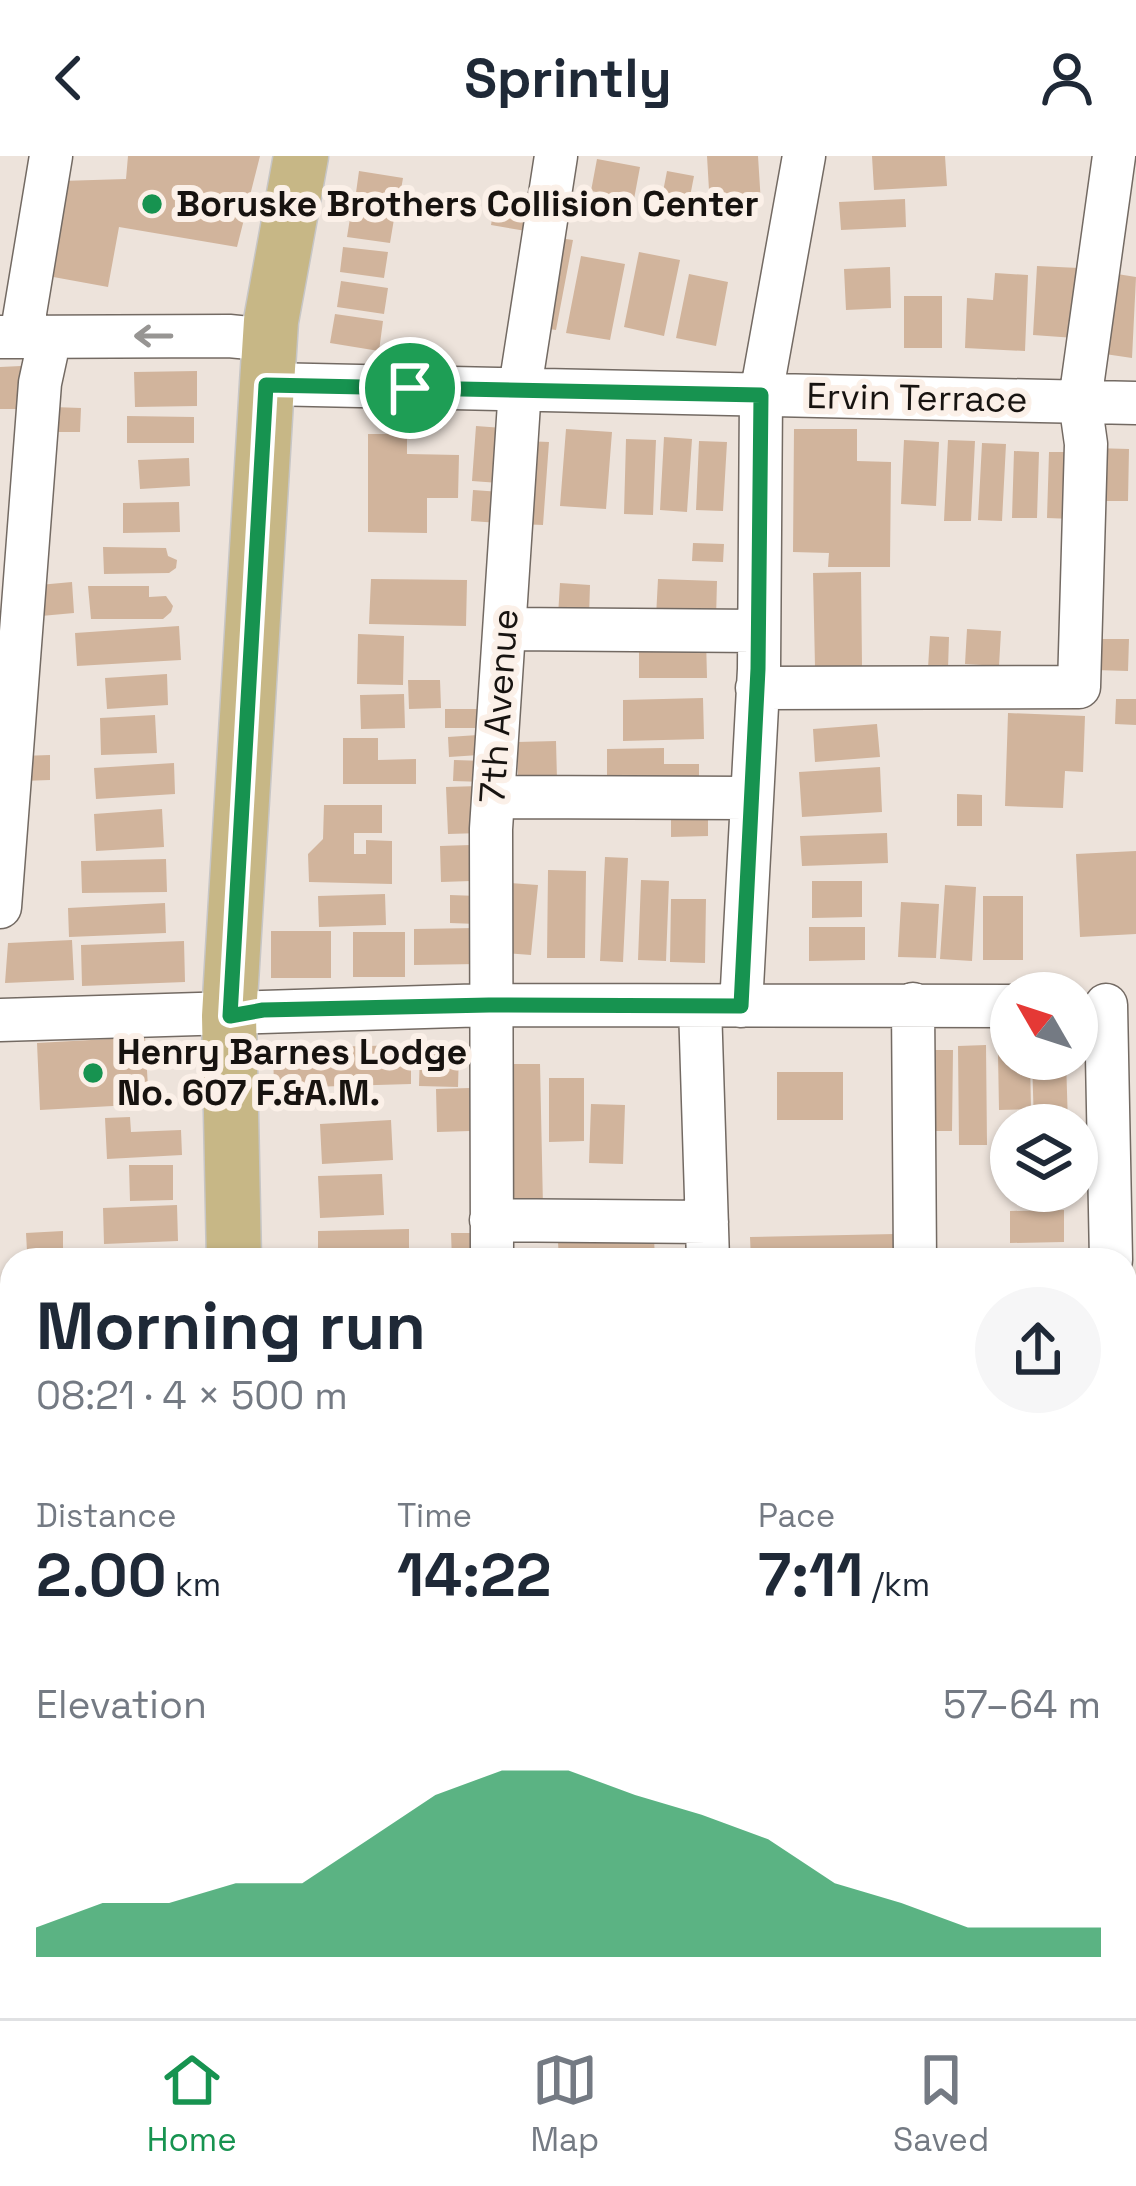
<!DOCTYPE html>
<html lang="en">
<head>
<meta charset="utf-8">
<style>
  body { margin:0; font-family:"Space Grotesk",sans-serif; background:#f6f6f7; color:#1f2937; height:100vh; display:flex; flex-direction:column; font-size:45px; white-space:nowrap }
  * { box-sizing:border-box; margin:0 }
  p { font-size:39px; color:#747a83 }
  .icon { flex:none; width:66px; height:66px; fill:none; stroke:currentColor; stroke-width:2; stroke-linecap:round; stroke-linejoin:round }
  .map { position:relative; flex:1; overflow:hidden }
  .details { position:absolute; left:0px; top:1092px; width:1137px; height:771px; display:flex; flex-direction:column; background:#fff; border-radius:36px 36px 0 0; box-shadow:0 3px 9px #0004 }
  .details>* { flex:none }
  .needle { width:78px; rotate:309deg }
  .controls { position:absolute; left:990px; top:816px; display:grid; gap:24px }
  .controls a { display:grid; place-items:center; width:108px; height:108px; border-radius:50%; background:#fff; box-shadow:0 3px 9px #0004; font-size:60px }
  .pin { position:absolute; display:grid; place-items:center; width:102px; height:102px; color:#fff; margin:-51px; border:6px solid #fff; border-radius:50%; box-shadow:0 3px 12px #0007 }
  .round { display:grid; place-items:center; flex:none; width:126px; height:126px; border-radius:63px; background:#f6f6f7 }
  .head { display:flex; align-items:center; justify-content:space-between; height:204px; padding:0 36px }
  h1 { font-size:66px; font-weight:600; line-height:90px }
  .figures { display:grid; grid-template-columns:repeat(3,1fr); gap:18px; height:204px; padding:12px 36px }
  .figures div { display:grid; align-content:center }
  .figures b { font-size:60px; font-weight:600 }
  .figures small { font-size:33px; font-weight:400 }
  .figures p { font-size:33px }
  .chart { height:336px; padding:24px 36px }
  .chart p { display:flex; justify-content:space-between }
  .chart svg { width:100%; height:216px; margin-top:12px; fill:#179350; opacity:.7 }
  header { display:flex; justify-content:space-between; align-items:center; height:156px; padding:0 36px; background:#fff; font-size:54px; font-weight:600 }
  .dock { display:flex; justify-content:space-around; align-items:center; height:168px; border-top:3px solid #e0e1e3; background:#fff; font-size:33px; color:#747a83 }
  .dock a { display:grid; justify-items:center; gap:6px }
  .dock .on { color:#179350 }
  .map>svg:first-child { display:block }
</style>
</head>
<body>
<header><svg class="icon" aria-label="back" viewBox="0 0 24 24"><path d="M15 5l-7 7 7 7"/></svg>Sprintly<svg class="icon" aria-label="person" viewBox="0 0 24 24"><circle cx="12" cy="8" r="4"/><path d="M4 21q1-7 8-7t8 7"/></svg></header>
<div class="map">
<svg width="1136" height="1862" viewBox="0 0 1136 1862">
  <rect width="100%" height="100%" fill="#ede3db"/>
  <!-- building -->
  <path fill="#d1b49c" d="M128,0H260L237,91L119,71L108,131L37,118L61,25L126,23Z
    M707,0H758L761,48L710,51Z
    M872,0H945L947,30L874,34Z
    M597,3L640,11L634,43L591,35Z
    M359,15L403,22L398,51L355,44Z
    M667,15L694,20L688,51L661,46Z
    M497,35L532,41L526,75L491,69Z
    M905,43L906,71L841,74L839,46Z
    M352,50L395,57L390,87L347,81Z
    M559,82L573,84L556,174L542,172Z
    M343,91L388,96L384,122L340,116Z
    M639,96L680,104L664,180L624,171Z
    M581,100L625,108L610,184L566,177Z
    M1037,110L1079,112L1075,182L1033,179Z
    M890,111L891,152L846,154L844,113Z
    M995,117L1028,119L1025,195L965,192L967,142L993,144Z
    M689,118L728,126L716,190L676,182Z
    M1117,118L1136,121L1132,202L1105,198Z
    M341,125L388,132L384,158L337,151Z
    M904,140H942V192H904Z
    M335,158L383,165L379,195L330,187Z
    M21,210L23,253H0V211Z
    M197,215V250L135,251L134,216Z
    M53,251L81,252L80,276H53Z
    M127,260L194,261V287H127Z
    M476,270L503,272L499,327L472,325Z
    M566,273L612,276L606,353L560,350Z
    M794,273H857V305L891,306L890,411H828L829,397L793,396Z
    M368,278H407V298L459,299L458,342H427V377L368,376Z
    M664,281L692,283L687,356L660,354Z
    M626,283L656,284L653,359L624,358Z
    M904,284L939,286L936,350L901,348Z
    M948,284L975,285L971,365H944Z
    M524,285L549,286L543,369L518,368Z
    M699,285L727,286L723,355L696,354Z
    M982,287L1006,288L1002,365L978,364Z
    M1094,292L1129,293L1128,345H1092Z
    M1014,295L1039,296L1037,362H1012Z
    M1049,296H1074L1073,363L1047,362Z
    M189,302L190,330L140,333L138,304Z
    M473,334L501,336L499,367L471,365Z
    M179,346L180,376L123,377V347Z
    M693,387L724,388L723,406L692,405Z
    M103,391L166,392L168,400L177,404L176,412L169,417L104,418Z
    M861,416L862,510L815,511L813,417Z
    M371,423L467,424L466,470L369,468Z
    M658,423L717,425L716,463L656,461Z
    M72,426L74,457L41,460L39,429Z
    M560,427L590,429L589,461L558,460Z
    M88,430H149V441L166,440L173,450L171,456L163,463H91Z
    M179,470L181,504L77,510L75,477Z
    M967,473L1001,475L999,510L965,508Z
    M358,478L404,480L403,529L357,528Z
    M930,480L949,481L948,513L928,512Z
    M706,482L707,522H639V483Z
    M1096,483H1129L1128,515L1095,514Z
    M167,518L168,549L107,553L105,522Z
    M408,524H440L441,552L409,553Z
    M404,538L405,572L361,573L360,539Z
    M703,542L704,583L623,585V544Z
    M1116,543H1136V569L1115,568Z
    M445,553H478V572H445Z
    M1008,557L1085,560L1083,616L1065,615L1063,652L1005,650Z
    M155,559L157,597L101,599L100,562Z
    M877,568L880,601L815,606L813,573Z
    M478,579L479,599L449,601L448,581Z
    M343,582H378V604L416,603V628H343Z
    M556,585L557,624L518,625L517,586Z
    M664,592V608H699V634L607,636V593Z
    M50,599V624L22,625L21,600Z
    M454,604L485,605V626L453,625Z
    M174,607L175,638L96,643L94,612Z
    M880,611L882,656L802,661L799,616Z
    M480,630L481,677L448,678L446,631Z
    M957,638L982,639V670H957Z
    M324,649H382V677H354V698H366V684L392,685V728L309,726L308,698L323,683Z
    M162,653L164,691L96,695L94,658Z
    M708,654V680L671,681V655Z
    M887,677L888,707L802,710L800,680Z
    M471,689V725L441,726L440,690Z
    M1136,695V778L1080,781L1076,698Z
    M605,701L628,702L623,806L600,805Z
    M166,703L167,736L82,737L81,705Z
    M548,714L586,715L585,802H547Z
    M641,724L669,725L666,805L638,804Z
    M812,725H862V761L812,762Z
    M510,727L538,729L531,799L503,797Z
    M945,729L976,731L972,805L940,803Z
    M385,738L386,769L319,771L318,740Z
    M450,739L478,740L477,768L450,767Z
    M983,740H1023V804H983Z
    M671,743H706L705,807L670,806Z
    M901,746L939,748L936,802L898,801Z
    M165,747L166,777L69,781L68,752Z
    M809,771H865V804L809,805Z
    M477,772V808L414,809V773Z
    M271,775H331V822H271Z
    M353,776H405V821H353Z
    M72,784L74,824L5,827L8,787Z
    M184,785L185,826L82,830L81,789Z
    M145,881L149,948L40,954L37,887Z
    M411,889V928L274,932L273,892Z
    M986,889L987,989H959L958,890Z
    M420,894L459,895L458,931L419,930Z
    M921,894H953L952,975H921Z
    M1011,897V903H1030L1031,953L999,954L998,898Z
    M1032,903H1066L1068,969H1034Z
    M506,908H540L543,1051L509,1052Z
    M777,916H843V964H777Z
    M549,922H584V985L549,986Z
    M470,932V975L437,976L436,933Z
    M591,948L625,949L623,1008L589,1007Z
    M130,961L131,976L181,974L182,999L107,1003L105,962Z
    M391,964L393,1004L322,1008L320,968Z
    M129,1009H173V1044L130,1045Z
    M382,1018L384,1059L320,1062L318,1020Z
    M177,1049L178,1085L104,1088L103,1052Z
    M1064,1054V1086L1010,1087V1055Z
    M409,1073V1099L318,1102V1075Z
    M63,1075V1093L27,1095L26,1077Z
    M451,1077H482V1104H452Z
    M895,1078L896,1104H751L750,1081Z
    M654,1082L655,1104H559L558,1086Z
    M168,1094V1104H101V1096Z
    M1125,1562H1136V1633H1125Z
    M1125,1766H1136V1840L1125,1841Z
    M129,1851H185L184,1862H129Z
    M403,1851H550V1862H403Z
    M579,1851H641V1862H579Z
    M671,1851H742V1862H671Z"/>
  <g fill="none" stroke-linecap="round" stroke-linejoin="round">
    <!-- minor casing -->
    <g stroke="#736a63" stroke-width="45">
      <path id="minor" d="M0,181L229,180L270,184
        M21,181L51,0
        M267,228L1136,247
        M505,473L759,475
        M757,532L1079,531L1086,288L1080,245L1114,0
        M494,641L749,642
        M0,751L40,227L50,181
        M913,848L915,1104
        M1106,849L1111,1104
        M700,850L708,1104
        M741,850L759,513L761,239L804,0
        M0,864L489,849L1011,850
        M491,1064L707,1066
        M492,1104L491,673L520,232L556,0
        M1125,1304L1136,1299
        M1125,1504L1136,1503
        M0,1509L12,1510
        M1125,1697H1136
        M568,1851L569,1862
        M790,1851L791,1862
        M984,1862V1851"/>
    </g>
    <!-- major casing -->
    <g stroke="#c7c6c6" stroke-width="57">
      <path id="major" d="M234,1104L229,860L267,228L271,165L301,0
        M243,1851V1862"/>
    </g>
    <!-- minor -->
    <use href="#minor" stroke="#fff" stroke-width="42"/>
    <!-- major -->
    <use href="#major" stroke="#c7b786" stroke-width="54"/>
  </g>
  <!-- one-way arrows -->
  <defs><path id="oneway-shaft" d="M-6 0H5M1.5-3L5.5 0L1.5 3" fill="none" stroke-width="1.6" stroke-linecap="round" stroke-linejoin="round" transform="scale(3)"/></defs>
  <use stroke="#979593" href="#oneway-shaft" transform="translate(153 180) rotate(180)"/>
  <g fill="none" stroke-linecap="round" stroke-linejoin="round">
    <!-- route casing -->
    <g stroke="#fff" stroke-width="24">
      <path id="route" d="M266,229L761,239L758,513L741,850L489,849L263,854L230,860Z"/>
    </g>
    <!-- route -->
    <use href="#route" stroke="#179350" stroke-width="15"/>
  </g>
  <!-- markers -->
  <g fill="#179350" stroke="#fbf0e8" stroke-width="4.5">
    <circle cx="152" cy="48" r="12"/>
    <circle cx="93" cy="917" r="12"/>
  </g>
  <g text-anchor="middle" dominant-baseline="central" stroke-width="12" stroke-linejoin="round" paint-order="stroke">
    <!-- poi labels -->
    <g font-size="36" font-weight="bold" fill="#171310" stroke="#fbf0e8" text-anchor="start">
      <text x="176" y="48">Boruske Brothers Collision Center</text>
      <text x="117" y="896">Henry Barnes Lodge<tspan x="117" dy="41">No. 607 F.&amp;A.M.</tspan></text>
    </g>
    <!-- street labels -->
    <g font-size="36" fill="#171310" stroke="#fbf0e8">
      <text transform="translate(917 242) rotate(1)">Ervin Terrace</text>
      <text transform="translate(499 550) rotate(-86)">7th Avenue</text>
    </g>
  </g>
</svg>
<div class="controls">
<a><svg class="needle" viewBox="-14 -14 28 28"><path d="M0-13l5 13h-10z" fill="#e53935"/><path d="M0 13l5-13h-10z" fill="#747a83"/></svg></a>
<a><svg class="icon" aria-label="layers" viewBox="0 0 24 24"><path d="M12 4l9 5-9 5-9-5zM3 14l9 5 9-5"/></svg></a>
</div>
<div class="pin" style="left:410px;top:232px;background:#1e9e55"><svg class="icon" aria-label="arrive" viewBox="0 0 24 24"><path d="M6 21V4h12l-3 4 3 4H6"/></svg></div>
<section class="details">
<div class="head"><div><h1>Morning run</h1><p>08:21 · 4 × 500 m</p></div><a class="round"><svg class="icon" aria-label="share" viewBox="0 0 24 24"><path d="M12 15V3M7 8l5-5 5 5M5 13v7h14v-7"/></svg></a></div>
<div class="figures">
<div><p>Distance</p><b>2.00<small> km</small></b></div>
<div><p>Time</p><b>14:22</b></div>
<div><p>Pace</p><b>7:11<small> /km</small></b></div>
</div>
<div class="chart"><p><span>Elevation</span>57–64 m</p>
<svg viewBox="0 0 160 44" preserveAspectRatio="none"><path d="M0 44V38L10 33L20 33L30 29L40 29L50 20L60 11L70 6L80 6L90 11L100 15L110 20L120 29L130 33L140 38L150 38L160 38V44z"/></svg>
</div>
</section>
</div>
<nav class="dock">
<a class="on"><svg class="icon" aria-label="home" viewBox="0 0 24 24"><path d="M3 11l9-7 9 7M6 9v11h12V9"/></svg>Home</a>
<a><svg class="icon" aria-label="map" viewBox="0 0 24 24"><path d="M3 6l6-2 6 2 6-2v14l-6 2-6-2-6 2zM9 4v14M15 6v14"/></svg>Map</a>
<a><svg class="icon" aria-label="saved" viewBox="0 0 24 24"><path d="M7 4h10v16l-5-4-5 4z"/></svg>Saved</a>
</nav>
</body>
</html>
